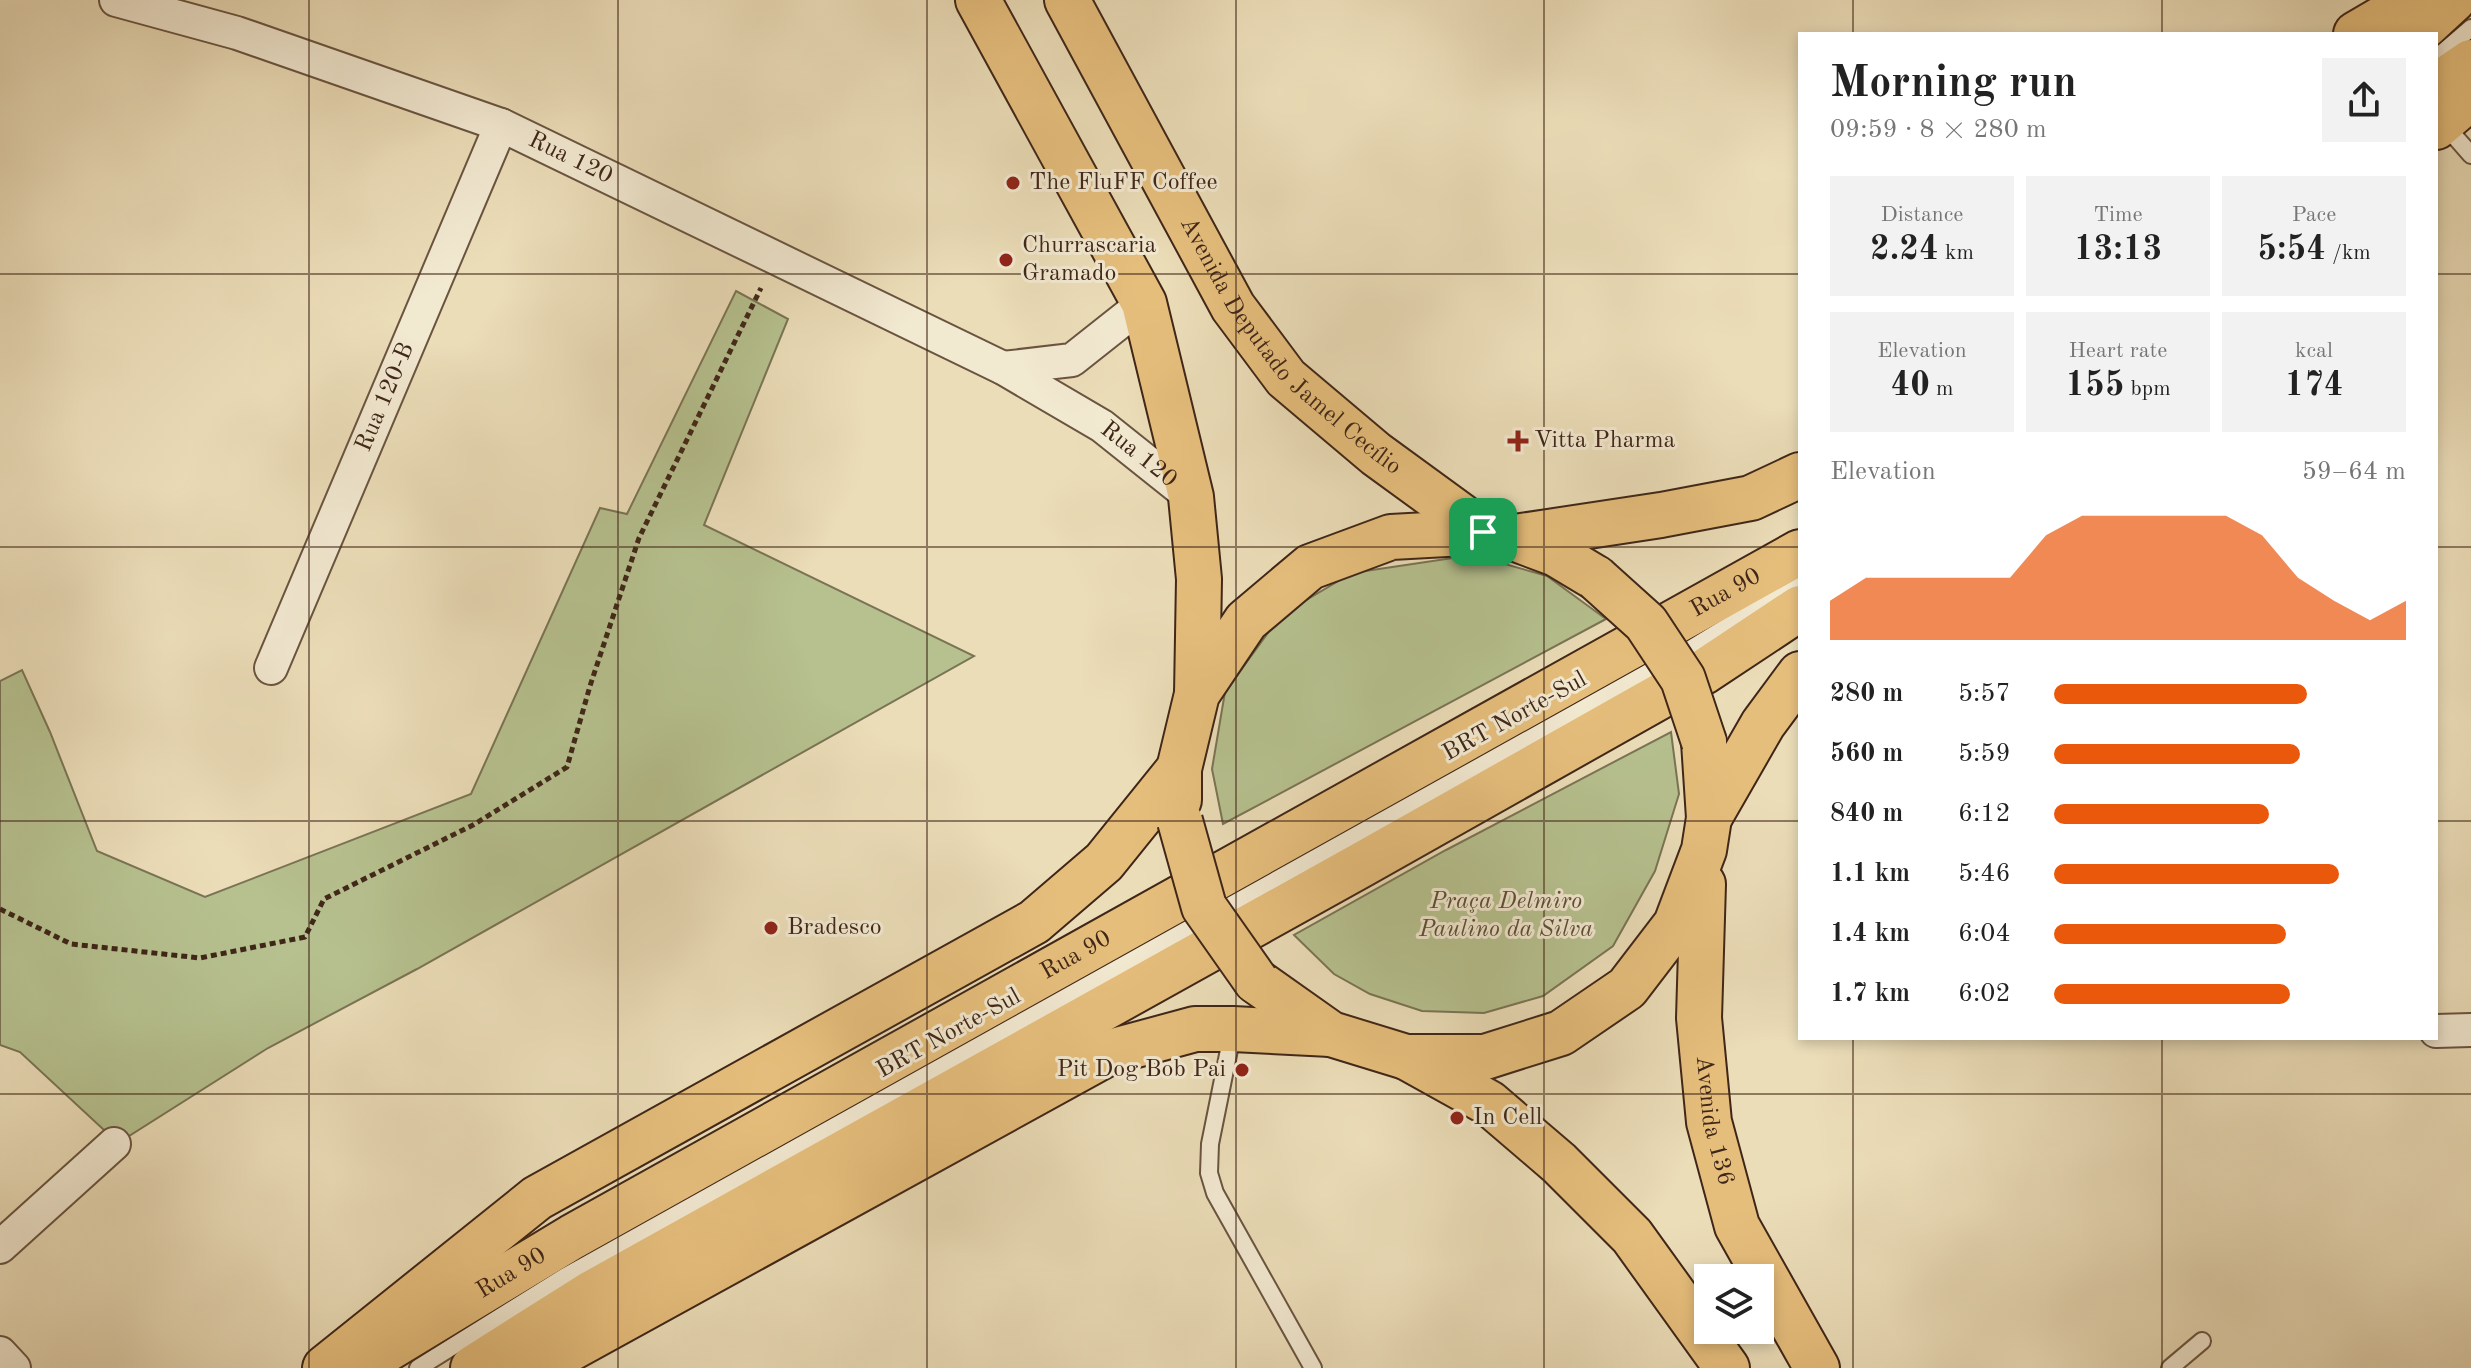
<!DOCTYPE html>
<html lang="en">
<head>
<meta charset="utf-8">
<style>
  body { margin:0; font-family:"Old Standard TT",serif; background:#f2f2f2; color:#222; height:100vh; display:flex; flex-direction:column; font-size:30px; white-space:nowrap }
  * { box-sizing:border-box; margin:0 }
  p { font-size:26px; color:#767676 }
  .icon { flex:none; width:44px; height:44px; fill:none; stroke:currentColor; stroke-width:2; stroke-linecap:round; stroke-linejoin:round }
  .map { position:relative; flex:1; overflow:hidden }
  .drawer { position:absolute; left:1798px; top:32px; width:640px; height:1008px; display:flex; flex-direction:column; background:#fff; border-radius:0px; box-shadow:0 4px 12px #0003 }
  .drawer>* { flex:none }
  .fabs { position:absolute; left:1694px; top:1264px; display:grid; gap:16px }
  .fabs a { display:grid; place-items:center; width:80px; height:80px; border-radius:0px; background:#fff; box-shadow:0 4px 12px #0003; font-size:40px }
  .pin { position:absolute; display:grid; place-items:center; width:68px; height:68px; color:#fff; margin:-34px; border-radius:16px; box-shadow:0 4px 12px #0006 }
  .round { display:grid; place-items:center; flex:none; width:84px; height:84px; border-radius:0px; background:#f2f2f2 }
  .head { display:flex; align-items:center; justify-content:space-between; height:136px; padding:0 32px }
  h1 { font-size:44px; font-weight:700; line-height:60px }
  .figures { display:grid; grid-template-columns:repeat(3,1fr); gap:12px; height:136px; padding:8px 32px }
  .figures div { display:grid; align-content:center; border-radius:0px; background:#f2f2f2; text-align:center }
  .figures b { font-size:34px; font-weight:700 }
  .figures small { font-size:22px; font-weight:400 }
  .figures p { font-size:22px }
  .chart { height:224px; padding:16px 32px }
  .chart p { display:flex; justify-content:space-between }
  .chart svg { width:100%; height:144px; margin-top:8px; fill:#ea580c; opacity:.7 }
  ul { padding:0 32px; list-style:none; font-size:26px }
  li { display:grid; grid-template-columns:128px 96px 1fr; align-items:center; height:60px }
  li i { height:20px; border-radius:10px; background:#ea580c }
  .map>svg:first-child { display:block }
</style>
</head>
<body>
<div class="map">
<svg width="2471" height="1368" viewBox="0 0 2471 1368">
  <rect width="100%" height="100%" fill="#ebddb8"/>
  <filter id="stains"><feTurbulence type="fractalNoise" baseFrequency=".0025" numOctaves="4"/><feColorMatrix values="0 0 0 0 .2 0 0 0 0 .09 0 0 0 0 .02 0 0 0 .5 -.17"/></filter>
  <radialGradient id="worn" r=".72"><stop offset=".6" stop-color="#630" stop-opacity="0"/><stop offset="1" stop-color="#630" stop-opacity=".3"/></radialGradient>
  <!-- green -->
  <path fill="#b6c18f" stroke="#7a7454" stroke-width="2" d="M736,291L788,319L704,525L974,656L417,969L268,1048L118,1143L20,1052L0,1045V681L22,670L50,732L97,851L205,897L471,794L600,508L627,514Z
    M1473,555L1547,576L1606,619L1223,824L1212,769L1225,692L1281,615L1352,573Z
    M1671,732L1679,794L1655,871L1613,946L1543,996L1484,1013L1422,1011L1370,994L1334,974L1294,935L1446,850Z"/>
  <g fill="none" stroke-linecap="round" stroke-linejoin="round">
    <!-- service casing -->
    <g stroke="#6a5440" stroke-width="20">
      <path id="service" d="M2436,58L2471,28
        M2443,123L2471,155
        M1233,1030L1210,1144L1209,1173L1215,1193L1313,1368
        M418,1368L564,1277L1690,649L1800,582
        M2170,1368L2202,1341"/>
    </g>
    <!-- minor casing -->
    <g stroke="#6a5440" stroke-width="36">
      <g id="minor">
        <path id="s1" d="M116,0L237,33L501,125L1003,368L1102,426L1191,497"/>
        <path d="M1003,368L1072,360L1144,303"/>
        <path id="s2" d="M271,668L501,125"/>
        <path d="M2436,1031L2471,1030"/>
        <path d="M0,1247L114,1144"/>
        <path d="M0,1353L14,1368"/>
      </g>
    </g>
    <!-- primary casing -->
    <g stroke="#3f2618" stroke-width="48">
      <g id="primary">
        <path d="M978,0L1144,303L1191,497L1199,579L1197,694"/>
        <path id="s3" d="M1067,0L1233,307L1286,378L1376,454L1483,532"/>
        <path d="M2356,34L2414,0"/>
        <path d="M2416,34L2453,0"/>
        <path d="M2436,86L2471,62"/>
        <path d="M2436,127L2471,97"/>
        <path d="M1515,537L1661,515L1751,498L1800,475"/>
        <path d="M1179,800V769L1197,694L1246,621L1310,567L1391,537L1483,532L1511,537L1556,554L1596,578"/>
        <path d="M1709,818L1763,724L1800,674"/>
        <path id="s4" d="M1703,884L1699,1018L1709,1122L1737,1226L1817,1368"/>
        <path d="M1256,981L1331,1034L1406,1057H1485L1561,1033L1627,988L1676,924L1704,850L1709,818L1704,742"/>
        <path d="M1408,1058L1489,1103L1559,1163L1632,1236L1727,1368"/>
        <path d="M325,1368L537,1198L1034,922L1104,862L1179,769"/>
        <path id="s5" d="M356,1368L572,1237L1800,552"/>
        <path d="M473,1368L590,1294L1361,865L1705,671L1800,608"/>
        <path d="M535,1368L1110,1052L1195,1029H1233L1331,1034"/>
      </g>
    </g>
    <!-- path -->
    <path stroke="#3f2618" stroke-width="5" stroke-dasharray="6 4" stroke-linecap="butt" d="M0,909L71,944L200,958L305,937L324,899L473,825L567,767L590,686L639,538L761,288"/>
    <!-- service -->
    <use href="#service" stroke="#f2e9d1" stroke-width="16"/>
    <!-- minor -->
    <use href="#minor" stroke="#f2e9d1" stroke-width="32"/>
    <!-- primary -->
    <use href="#primary" stroke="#e6be7c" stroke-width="44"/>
    <!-- primary-bridge casing -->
    <g stroke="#3f2618" stroke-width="48" stroke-linecap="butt">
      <path id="primary-bridge" d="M1596,578L1646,623L1683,679L1704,742
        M1180,821L1204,907L1256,981"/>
    </g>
    <!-- primary-bridge -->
    <use href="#primary-bridge" stroke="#e6be7c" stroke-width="44"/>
  </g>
  <!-- grid -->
  <path fill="none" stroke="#3f2618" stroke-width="2" stroke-opacity="0.55" d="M309,0V1368M618,0V1368M927,0V1368M1236,0V1368M1544,0V1368M1853,0V34M2162,0V34M0,274H1800M2436,274H2471M0,547H1800M2436,547H2471M0,821H1800M2436,821H2471M1853,1038V1368M2162,1038V1368M0,1094H2471"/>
  <!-- markers -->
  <g fill="#8f2418" stroke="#f2e9d1" stroke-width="3">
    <circle cx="1013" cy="183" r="8"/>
    <circle cx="1006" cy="260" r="8"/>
    <path d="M1514 429h8v8h8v8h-8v8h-8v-8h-8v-8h8z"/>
    <circle cx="771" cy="928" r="8"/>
    <circle cx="1242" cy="1070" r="8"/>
    <circle cx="1457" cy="1118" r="8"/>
  </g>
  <g text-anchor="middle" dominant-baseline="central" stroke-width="6" stroke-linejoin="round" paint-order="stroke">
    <!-- street labels -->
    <g font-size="24" fill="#3f2618" stroke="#f2e9d1">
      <text stroke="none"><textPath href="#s1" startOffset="482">Rua 120</textPath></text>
      <text stroke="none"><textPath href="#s3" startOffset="416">Avenida Deputado Jamel Cecílio</textPath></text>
      <text stroke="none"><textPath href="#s2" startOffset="294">Rua 120-B</textPath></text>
      <text stroke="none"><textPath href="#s1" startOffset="1124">Rua 120</textPath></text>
      <text stroke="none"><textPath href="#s5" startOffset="1574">Rua 90</textPath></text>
      <text transform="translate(1515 717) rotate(-29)">BRT Norte-Sul</text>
      <text stroke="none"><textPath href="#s5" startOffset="830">Rua 90</textPath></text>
      <text transform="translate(949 1034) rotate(-29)">BRT Norte-Sul</text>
      <text stroke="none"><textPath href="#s4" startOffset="238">Avenida 136</textPath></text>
      <text stroke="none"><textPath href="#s5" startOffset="182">Rua 90</textPath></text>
    </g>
    <!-- poi labels -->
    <g font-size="24" fill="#3f2618" stroke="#f2e9d1" text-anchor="start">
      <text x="1029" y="183">The FluFF Coffee</text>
      <text x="1022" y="246">Churrascaria<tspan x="1022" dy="28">Gramado</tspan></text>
      <text x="1534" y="441">Vitta Pharma</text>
      <text x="787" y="928">Bradesco</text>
      <text x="1226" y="1070" text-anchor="end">Pit Dog Bob Pai</text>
      <text x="1473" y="1118">In Cell</text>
    </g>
    <!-- park labels -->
    <g font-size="24" font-style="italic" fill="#5d4d36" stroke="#f2e9d1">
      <text x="1506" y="902">Praça Delmiro<tspan x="1506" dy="28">Paulino da Silva</tspan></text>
    </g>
  </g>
  <rect width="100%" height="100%" filter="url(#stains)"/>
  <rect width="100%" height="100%" fill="url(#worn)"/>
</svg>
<div class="fabs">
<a><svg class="icon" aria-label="layers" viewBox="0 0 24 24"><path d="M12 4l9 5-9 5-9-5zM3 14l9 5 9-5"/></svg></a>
</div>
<div class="pin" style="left:1483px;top:532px;background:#1e9e55"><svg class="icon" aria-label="arrive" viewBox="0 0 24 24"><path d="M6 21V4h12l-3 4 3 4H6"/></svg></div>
<section class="drawer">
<div class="head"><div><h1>Morning run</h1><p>09:59 · 8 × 280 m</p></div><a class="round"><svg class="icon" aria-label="share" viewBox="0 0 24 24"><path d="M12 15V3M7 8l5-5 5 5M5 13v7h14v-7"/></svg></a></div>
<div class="figures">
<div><p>Distance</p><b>2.24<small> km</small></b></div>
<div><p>Time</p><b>13:13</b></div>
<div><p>Pace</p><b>5:54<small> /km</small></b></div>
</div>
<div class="figures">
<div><p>Elevation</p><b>40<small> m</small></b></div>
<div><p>Heart rate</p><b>155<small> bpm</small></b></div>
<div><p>kcal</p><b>174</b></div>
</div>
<div class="chart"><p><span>Elevation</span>59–64 m</p>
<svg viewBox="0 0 160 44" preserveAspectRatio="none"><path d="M0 44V32L10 25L20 25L30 25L40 25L50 25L60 12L70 6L80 6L90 6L100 6L110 6L120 12L130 25L140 32L150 38L160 32V44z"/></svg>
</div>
<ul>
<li><b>280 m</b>5:57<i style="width:72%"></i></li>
<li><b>560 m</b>5:59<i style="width:70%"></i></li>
<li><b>840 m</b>6:12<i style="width:61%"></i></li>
<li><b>1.1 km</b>5:46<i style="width:81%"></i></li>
<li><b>1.4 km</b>6:04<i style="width:66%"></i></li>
<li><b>1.7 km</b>6:02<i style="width:67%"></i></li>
</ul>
</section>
</div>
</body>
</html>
